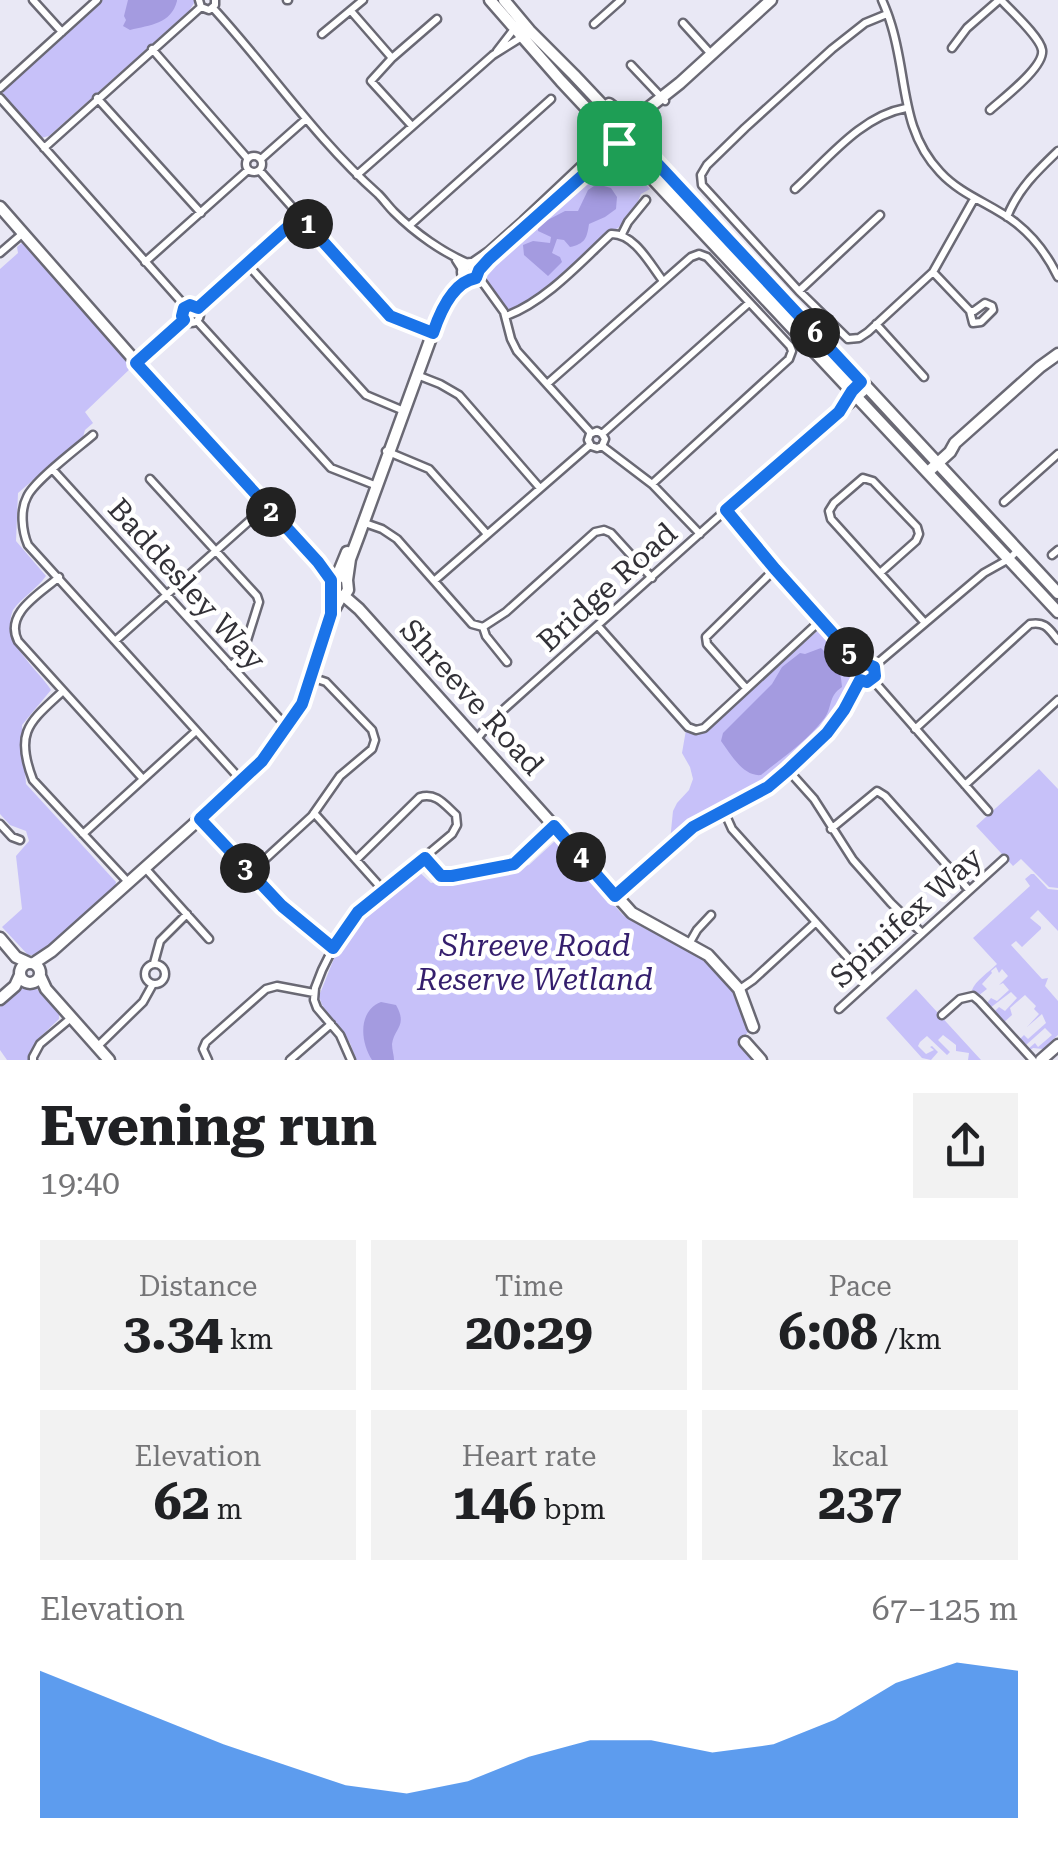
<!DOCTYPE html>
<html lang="en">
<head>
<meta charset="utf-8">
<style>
  body { margin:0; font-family:"Roboto Serif",serif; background:#f2f2f2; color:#202124; height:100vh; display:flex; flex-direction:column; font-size:38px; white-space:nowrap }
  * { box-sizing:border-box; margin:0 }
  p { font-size:32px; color:#757577 }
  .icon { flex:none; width:55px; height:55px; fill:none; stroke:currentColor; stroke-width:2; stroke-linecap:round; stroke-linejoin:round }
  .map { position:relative; height:1060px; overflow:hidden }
  .side { display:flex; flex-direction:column; background:#fff; flex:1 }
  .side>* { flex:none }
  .pin { position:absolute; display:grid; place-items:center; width:85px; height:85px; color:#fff; margin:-42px; border-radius:20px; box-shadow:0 5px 15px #0006 }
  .km { position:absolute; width:50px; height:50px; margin:-25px; border-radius:50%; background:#222; color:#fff; font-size:28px; line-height:50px; text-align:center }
  .round { display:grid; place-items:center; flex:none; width:105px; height:105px; border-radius:0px; background:#f2f2f2 }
  .head { display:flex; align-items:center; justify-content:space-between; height:170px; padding:0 40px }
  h1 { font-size:55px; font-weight:700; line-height:75px }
  .figures { display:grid; grid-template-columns:repeat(3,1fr); gap:15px; height:170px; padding:10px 40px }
  .figures div { display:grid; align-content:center; border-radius:0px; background:#f2f2f2; text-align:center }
  .figures b { font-size:50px; font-weight:700 }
  .figures small { font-size:28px; font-weight:400 }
  .figures p { font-size:28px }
  .chart { height:280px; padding:20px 40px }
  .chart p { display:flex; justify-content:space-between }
  .chart svg { width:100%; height:180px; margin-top:10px; fill:#1a73e8; opacity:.7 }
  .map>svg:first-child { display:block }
</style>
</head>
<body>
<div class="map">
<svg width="1058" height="1060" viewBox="0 0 1058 1060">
  <rect width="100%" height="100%" fill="#e9e8f5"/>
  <!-- green -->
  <path fill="#c7c1f9" d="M102,0H196L189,11L49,136L41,138L3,97L2,89Z
    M612,153H620L650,189L641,194C635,209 625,227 610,232L539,295L514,310H509C499,297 483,285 484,267Z
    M24,241L133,366L85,412L93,423L85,430L83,437L18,493L16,541L46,576C37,589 21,598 13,610C0,642 37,668 51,690L22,725L26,784L116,882L115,887L37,955H28L2,927L22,909L16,856L29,841L26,831L10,825L0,814V269L18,253L17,247Z
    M824,625L855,661L856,686L826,732L809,749L764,787L746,791L731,799L670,841L673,811L677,803L689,790L693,779L690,767L682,753L686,730L703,733Z
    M1039,769L1058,789V888L1049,887L1021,859L1013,866L976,826Z
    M555,841L623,915C661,941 713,951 736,995C742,1007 745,1019 748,1032L738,1044L753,1060H356L350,1043L322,1005L319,996L337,951L365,913L417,870L431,883L529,865Z
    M1031,874H1034L1048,889L1058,890V931L1038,910L1030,918L1041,927V929L1022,947L1016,941L1011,945L1042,979L1048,978L1045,986L1058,1001V1035L1043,1049L1033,1048L1029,1051L1028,1049L1035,1043L1038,1047L1052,1035L1045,1028L1026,1045H1024L1019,1040L1024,1035L1028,1039L1046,1023L1042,1014L1027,1027L1039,1014L1034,1009L1036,1006L1025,995L1010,1008L1012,1015L1003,1023L995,1011L999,1007L1005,1011L1017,998L1011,992L990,1008L986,1004L991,998L997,1001L1009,990L1003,983L999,985L1008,976L1002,969L999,973L996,967L991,971L992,973L982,984L987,989L978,996L972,990C975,981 989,972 997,964L973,938L1030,886L1025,879Z
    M29,986L37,989L59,1013V1019L36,1041L28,1060H7L0,1050V1007L21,988Z
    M916,989L981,1060H968L969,1053L956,1051V1045L943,1035L938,1040L950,1052L947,1055L927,1036L920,1042L918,1046L926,1054L934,1050L930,1047L932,1046L938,1052L931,1060L922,1058L886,1018Z"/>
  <!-- water -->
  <path fill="#a49be0" d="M128,0H177V1C171,24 150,25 130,30L123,26L126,20L124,16Z
    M597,184L611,188L617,197L616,209L605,217L589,224C587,238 585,244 570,247L564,240L557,239L552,253L560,257L562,262L548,276L524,255L523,245L533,241L550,243L551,237L538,231V225L565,211H578L588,190Z
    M821,648C835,662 841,667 842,687C827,697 833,709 823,720C806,742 782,758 761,775C744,777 731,755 721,741L723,733L772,684L782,667L800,653L805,654Z
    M381,1002L396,1005C408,1026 394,1028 392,1044C392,1050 394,1055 394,1060H372C360,1041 358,1011 381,1002Z"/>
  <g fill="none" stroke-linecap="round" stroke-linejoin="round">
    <!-- street casing -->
    <g stroke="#6a6974" stroke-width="11">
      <path id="street" d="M33,0L62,32
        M199,0L201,7L209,10L215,5V0
        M287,0H288
        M882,0C885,7 888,14 890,21C908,74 899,129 940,172C962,196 992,204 1016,223C1035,238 1048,256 1058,277
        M213,8C269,69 316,139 378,194C384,200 388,206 394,212C415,233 443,253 470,264
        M351,11L392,58
        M887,14L865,23L832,49L745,128L707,165L701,175L702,185L799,291L848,339L859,338L868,332L933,272L974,199
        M683,23L711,54
        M594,24L621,0
        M322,34L363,0
        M952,48L967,28L999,0
        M152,49L248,159
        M497,51L514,29
        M631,65L665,101
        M0,88L97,0
        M0,98L186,307
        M97,98L201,213
        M990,110C1002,99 1045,67 1042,50C1040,37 1011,11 1001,0
        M412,126L371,81L392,58L437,19
        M44,148L201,7
        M246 164a8 8 0 1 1 16 0a8 8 0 1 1-16 0Z
        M261,159L306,119
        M260,171L390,317L433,333
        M357,175L493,55L525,35
        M795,189C828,159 861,116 906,108
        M1007,217C1018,189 1037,171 1058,151
        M410,225L551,99
        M622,234L628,222L646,200
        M0,253L22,234
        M456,260L463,271
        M145,262L248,170
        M247,264L366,395L404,411
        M933,272L970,311L973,323L981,322L993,310L992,306L985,303L974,311H970
        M478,276L504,312L511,339L517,351L591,433
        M799,291L880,215
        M182 314a9 9 0 1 1 18 0a9 9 0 1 1-18 0Z
        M198,308L300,216
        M506,316C545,302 581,262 611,234C634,233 650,264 663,281
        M197,321L331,468L377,486
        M876,324L924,377
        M137,363L184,320
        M417,375L440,384L459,395L539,487
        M547,384L691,257L699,254L707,257L790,346L792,351L789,359L652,484
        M842,409L852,391L861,382
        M602,434L749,303
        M93,435C78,448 34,481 27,497C20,510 22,531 28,545L241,780
        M602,446L605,439L602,434L597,431L590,434L588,440L591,446L597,448L602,446L652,484L700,534
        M386,451L429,469L487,534
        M53,470L287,727
        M150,479L257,596L259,602L243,653L231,666
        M1004,502L1058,454
        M726,510L775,569L861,665
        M362,522L382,529L397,539L472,624L483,627
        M1052,555L1058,550
        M880,573L916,541L919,534L917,527L873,481L863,478L834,503L829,511L831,519L925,623
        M59,577C40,594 4,613 18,641L143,779
        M434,581L590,445
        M598,626L688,727L696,730L704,728L821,620
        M483,627L506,612L595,532L604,530L611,533L652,578
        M483,627L486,636L507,662
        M115,641L266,506
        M857 673a9 9 0 1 1 18 0a9 9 0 1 1-18 0Z
        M873,667L984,573L1009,559L1018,550
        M872,679L988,811
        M746,688L707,644L706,637L775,569
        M63,691C30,722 14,731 33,780L128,882
        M915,729L1030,624C1045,621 1049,629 1058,640
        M477,739L493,719L726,510L868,389
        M788,770L814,799L853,860L891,903L922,933
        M965,785L1058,700
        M723,809L732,829L869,981
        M314,813L384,891
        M200,820L282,906L333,948
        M0,824L12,837L20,840
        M831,829L877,791L885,796L969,890
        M83,834L196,731
        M425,858L441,875L452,877L514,864L553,827
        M145,868L209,939
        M250,873L312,816L340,776L372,749L375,740L372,730L326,682L311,677
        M616,895L693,827L767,787L788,770L827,733L844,711L860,680
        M689,944L697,930L711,915
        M154,963L160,941L187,914
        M145 974a10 10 0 1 1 20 0a10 10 0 1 1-20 0Z
        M740,989L753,980L815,923
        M839,1009L1004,859
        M942,1015L960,999L973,996L979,1001L1033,1060
        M98,1046L143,1002L153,984
        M33,1060V1057L40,1044L71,1018
        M208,1060L203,1049L206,1042L266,989L277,986L314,993
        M290,1060L331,1024
        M351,1060L340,1035L317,1008L314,1000L315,988L322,970L333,948L359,912L452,834L457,825L456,815C445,805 436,792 420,797L356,860"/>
    </g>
    <!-- secondary casing -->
    <g stroke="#6a6974" stroke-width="15">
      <path id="secondary" d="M0,207L137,363L318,561L331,581
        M463 272a8 8 0 1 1 16 0a8 8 0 1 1-16 0Z
        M473,264L489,253L524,222L628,124L680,83L771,0
        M928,472L950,452L955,443L1040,367L1058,354
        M338,574L347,552
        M335,575H341L347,580L348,590L344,596H338L333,589L331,580Z
        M347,580L350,559L359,535L440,313L450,298L468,280
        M344,596L359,609L632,913L708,955L739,989L753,1027
        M0,938L16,957L29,963
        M20 973a10 10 0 1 1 20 0a10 10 0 1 1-20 0Z
        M34,963L52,951L242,781L274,747L302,704L331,615L341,597
        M40,976L46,989L109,1060
        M0,999L15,986L20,975
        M745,1042L761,1060"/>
    </g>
    <!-- primary casing -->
    <g stroke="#6a6974" stroke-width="15">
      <path id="primary" d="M490,0L561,81L1058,612
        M504,0L530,31L574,75L762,274L1058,593
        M609,104L625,116L636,118
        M639,145L641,129L649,117
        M1041,1060L1058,1045"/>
    </g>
    <!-- street -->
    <use href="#street" stroke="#fff" stroke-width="6"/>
    <!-- secondary -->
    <use href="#secondary" stroke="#fff" stroke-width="10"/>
    <!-- primary -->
    <use href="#primary" stroke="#fff" stroke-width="10"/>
  </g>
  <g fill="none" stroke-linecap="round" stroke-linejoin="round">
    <!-- route casing -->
    <g stroke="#fff" stroke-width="20">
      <path id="route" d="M624,128L861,382L852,391L839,412L726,510L775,569L861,665L867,664L874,667L875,676L867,682L860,680L844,710L827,733L788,770L768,787L693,827L615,896L554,826L514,864L452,876H441L425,858L358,912L333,948L282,906L200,819L262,761L302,704L331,614V580L318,562L136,363L184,320L182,316L184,308L190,305L198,308L300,216L390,316L433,333C440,312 453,282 476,278L479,270L489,259L619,143L614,137Z"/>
    </g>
    <!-- route -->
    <use href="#route" stroke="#1a73e8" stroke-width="12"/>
  </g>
  <g text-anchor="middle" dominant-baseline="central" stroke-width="9" stroke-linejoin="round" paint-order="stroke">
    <!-- street labels -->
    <g font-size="30" fill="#323137" stroke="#fff">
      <text transform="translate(187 584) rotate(48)">Baddesley Way</text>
      <text transform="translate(607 587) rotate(-42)">Bridge Road</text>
      <text transform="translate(472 697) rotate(48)">Shreeve Road</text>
      <text transform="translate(906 917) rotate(-42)">Spinifex Way</text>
    </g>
    <!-- park labels -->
    <g font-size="30" font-style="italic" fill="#341e6d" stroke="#fff">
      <text x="535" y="945">Shreeve Road<tspan x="535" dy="34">Reserve Wetland</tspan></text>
    </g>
  </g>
</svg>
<div class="pin" style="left:619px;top:143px;background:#1e9e55"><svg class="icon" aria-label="arrive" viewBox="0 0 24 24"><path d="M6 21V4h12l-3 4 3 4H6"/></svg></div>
<b class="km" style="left:308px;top:224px">1</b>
<b class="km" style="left:271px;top:512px">2</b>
<b class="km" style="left:245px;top:868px">3</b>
<b class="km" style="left:581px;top:857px">4</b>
<b class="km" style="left:849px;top:652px">5</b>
<b class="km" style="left:815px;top:333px">6</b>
</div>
<section class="side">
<div class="head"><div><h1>Evening run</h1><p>19:40</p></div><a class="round"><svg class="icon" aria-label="share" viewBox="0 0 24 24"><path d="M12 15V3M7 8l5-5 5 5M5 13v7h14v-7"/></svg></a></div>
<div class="figures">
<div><p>Distance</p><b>3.34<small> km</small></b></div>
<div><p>Time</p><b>20:29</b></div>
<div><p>Pace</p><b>6:08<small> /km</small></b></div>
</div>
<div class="figures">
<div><p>Elevation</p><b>62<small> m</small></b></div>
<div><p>Heart rate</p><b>146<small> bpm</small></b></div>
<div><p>kcal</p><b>237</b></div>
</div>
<div class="chart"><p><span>Elevation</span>67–125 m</p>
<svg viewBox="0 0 160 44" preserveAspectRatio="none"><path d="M0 44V8L10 14L20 20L30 26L40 31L50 36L60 38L70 35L80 29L90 25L100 25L110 28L120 26L130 20L140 11L150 6L160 8V44z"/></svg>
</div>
</section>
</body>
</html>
